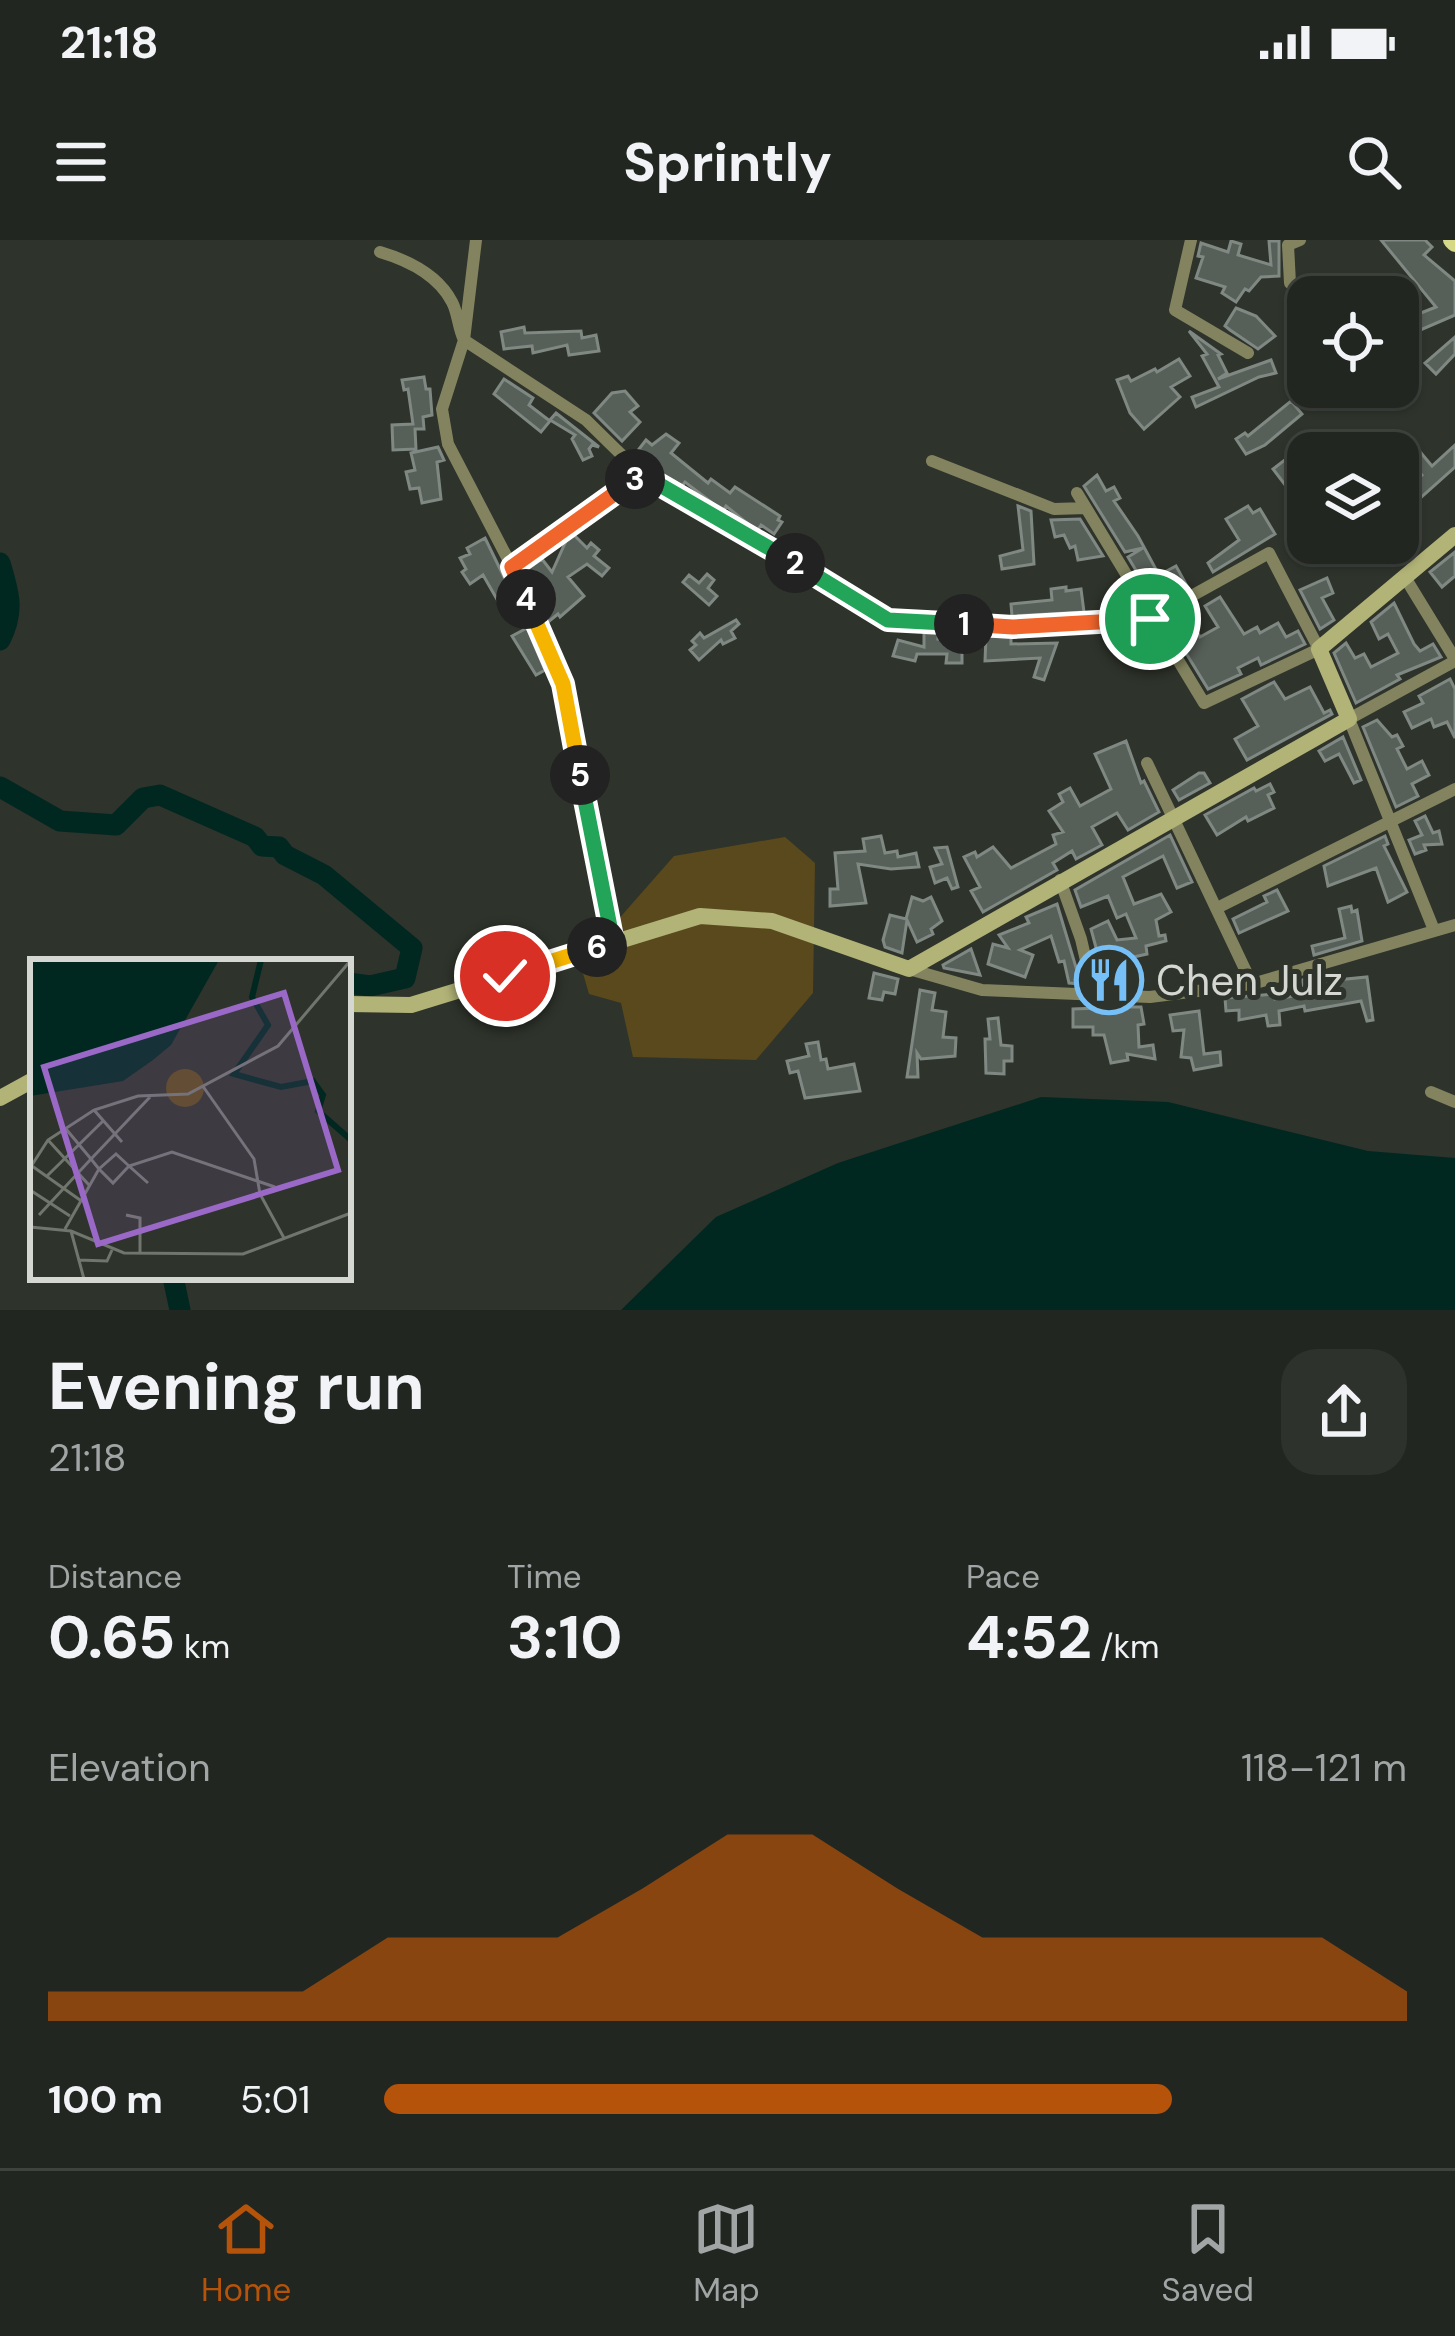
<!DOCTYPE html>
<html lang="en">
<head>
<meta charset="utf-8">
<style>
  body { margin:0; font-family:"DM Sans",sans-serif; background:#2e322d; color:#f1f3f6; height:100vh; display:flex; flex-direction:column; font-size:45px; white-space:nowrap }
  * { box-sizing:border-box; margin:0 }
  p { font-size:39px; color:#a2a5a5 }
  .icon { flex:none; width:66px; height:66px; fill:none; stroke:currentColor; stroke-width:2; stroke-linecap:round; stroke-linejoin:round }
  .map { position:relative; height:1070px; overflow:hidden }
  .panel { display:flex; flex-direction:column; background:#222620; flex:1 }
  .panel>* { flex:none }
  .controls { position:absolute; left:1287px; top:36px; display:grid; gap:24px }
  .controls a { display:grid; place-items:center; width:132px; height:132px; border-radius:24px; background:#222620; box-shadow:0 3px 9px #0004,0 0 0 3px #3f433e; font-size:60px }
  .pin { position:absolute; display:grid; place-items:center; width:102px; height:102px; color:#fff; margin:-51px; border:6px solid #fff; border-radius:50%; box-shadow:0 3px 12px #0007 }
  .km { position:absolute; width:60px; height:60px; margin:-30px; border-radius:50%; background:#222; color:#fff; font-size:33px; line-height:60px; text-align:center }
  .round { display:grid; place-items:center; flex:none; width:126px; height:126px; border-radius:36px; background:#2e322d }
  .head { display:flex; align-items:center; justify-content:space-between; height:204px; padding:0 48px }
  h1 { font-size:66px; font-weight:700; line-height:90px }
  .stats { display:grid; grid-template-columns:repeat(3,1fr); gap:18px; height:204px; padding:12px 48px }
  .stats div { display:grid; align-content:center }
  .stats b { font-size:60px; font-weight:700 }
  .stats small { font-size:33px; font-weight:400 }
  .stats p { font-size:33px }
  .chart { height:336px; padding:24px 48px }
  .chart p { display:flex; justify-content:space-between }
  .chart svg { width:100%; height:216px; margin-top:12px; fill:#b45309; opacity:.7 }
  ul { padding:0 48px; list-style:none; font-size:39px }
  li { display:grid; grid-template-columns:192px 144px 1fr; align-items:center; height:90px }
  li i { height:30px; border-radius:15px; background:#b45309 }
  .status { display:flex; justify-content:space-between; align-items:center; height:84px; padding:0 60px; background:#222620; direction:ltr }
  .status svg { height:33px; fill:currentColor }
  header { display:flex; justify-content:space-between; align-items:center; height:156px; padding:0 48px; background:#222620; font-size:54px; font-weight:700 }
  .dock { display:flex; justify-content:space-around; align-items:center; height:168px; border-top:3px solid #3f433e; background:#222620; font-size:33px; color:#a2a5a5 }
  .dock a { display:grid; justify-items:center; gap:6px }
  .dock .current { color:#b45309 }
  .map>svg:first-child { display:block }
</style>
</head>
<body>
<div class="status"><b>21:18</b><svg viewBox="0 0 49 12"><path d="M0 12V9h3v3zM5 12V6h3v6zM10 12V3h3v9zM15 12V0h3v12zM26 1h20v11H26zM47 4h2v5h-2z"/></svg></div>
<header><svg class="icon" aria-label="menu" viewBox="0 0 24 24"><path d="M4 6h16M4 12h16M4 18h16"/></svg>Sprintly<svg class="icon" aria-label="search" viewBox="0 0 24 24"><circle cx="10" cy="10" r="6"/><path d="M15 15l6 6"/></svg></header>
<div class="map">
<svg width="1455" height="1070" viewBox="0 0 1455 1070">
  <rect width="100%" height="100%" fill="#2e332b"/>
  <!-- green -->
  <path fill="#5a491c" d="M785,597L815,623L813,753L756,820L633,817L621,763L589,754L580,723L674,616Z"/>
  <!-- water -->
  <path fill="#002820" d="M1041,857L1168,862L1368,911L1455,918V1070H621L716,977L838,923Z"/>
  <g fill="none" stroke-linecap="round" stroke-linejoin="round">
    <!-- river -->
    <path stroke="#002820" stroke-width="21" d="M0,323C9,353 15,371 0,400
      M0,547L60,581L116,585L143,558L160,555L255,597L262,606L279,607L285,615L324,635L412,708L405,738L370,746L348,743
      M173,1037L180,1070"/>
  </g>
  <!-- building -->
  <path fill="#575f59" stroke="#7f8882" stroke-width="3" d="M1381,0H1425L1432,7L1424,15L1455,41V75L1402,98L1398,82L1436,67Z
    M1231,1L1241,4L1238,15L1271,25L1269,1H1279V36L1261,37L1249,51L1245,49L1236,62L1222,53L1225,47L1196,38L1203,17L1198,16L1201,3L1228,12Z
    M1236,68L1256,76L1275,96L1258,109L1230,90L1225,86Z
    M524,87L525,93L581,91L582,98L596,95L599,111L569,115L567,105L533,113L532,106L504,109L501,92Z
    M1189,91L1221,114L1218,115L1227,133L1218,139L1271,120L1276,133L1259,137L1196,167L1192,157L1219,147L1202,116L1207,114Z
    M1455,97V114L1436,134L1425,123Z
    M1179,119L1190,136L1171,147L1180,157L1144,189L1130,173L1117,140L1128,136L1131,141L1155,129L1157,132Z
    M424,137L426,149H430L432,175L423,177L424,189H415L416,209L393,210L392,185L413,184L408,149L404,150L402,140Z
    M504,139L533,158L529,165L550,181L541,192L494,154Z
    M625,151L638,166L630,172L640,182L622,201L594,173L612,153Z
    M1291,161L1302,174L1265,205L1246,214L1236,199L1245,193L1248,196Z
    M556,173L599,207L592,205L589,209L592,216L583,220L572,199L575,195L550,180Z
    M666,194L679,203L671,213L708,243L711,239L730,253L735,247L780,276L778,280L782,282L774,294L761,285L757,291L726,266L723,271L685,242L682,246L647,226L651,219L639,209L646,200L652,205Z
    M1455,205V227L1398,278V239L1406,249L1422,235L1406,216L1416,207L1432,226Z
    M438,207L444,220L437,222L441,259L422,263L419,248L410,249L406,232L415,230L411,213Z
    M1286,219L1308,247V275L1273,229Z
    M1097,235L1106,251L1114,247L1120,258L1114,261L1138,296L1159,335L1176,326L1187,346L1156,364L1128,317L1143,308L1125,312L1084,246Z
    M1018,266L1031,271L1034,324L1002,329L1000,316L1023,310Z
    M1248,266L1253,273L1260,269L1275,294L1213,332L1208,323L1239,300L1226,279Z
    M1080,279L1103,316L1078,320L1075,306L1070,308L1064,295L1055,297L1051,280Z
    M574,295L587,308L591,303L599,310L594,316L609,328L602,336L587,324L568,337L584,356L560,377L558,374L548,382L533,348L538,344L527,329L542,319L552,332L566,301Z
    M485,298L519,368L506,375L483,335L470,344L462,332L466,329L460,318L470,314L467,308Z
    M1455,312V336L1442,347L1430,332Z
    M707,334L714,340L708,348L717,356L709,365L683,342L689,335L699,343Z
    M1327,338L1333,353L1322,358L1334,380L1320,389L1300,350Z
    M1066,347V351L1081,349L1084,372L1012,376L1011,364L1052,360L1051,349Z
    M1220,357L1244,394L1257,387L1260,393L1278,383L1286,397L1298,391L1305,404L1261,425L1258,418L1238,428L1241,434L1208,449L1167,382L1186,371L1200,397L1218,387L1205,366Z
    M1394,363L1414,404L1420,411L1433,404L1441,417L1397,435L1400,439L1356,463L1334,413L1346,403L1355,418L1364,414L1371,427L1398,413L1388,394L1379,399L1371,382Z
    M736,380L739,384L731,391L735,398L723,404L721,400L699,420L690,410L696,405L692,401L700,393L704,398Z
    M527,388L545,430L536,435L512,396Z
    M924,393H938V399L962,400V423H946L947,414H917L915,421L893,416L898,400L924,407Z
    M986,396L1011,397V404L1057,403L1044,440L1034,437L1040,418L985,421Z
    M1450,439L1455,449V498L1447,482L1434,487L1431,479L1412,488L1404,472L1423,463L1419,456Z
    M1274,442L1285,459L1310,447L1324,473L1330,470L1332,474L1247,520L1235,499L1258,486L1242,459Z
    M1377,480L1392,497L1397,495L1403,506L1397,509L1407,529L1422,521L1429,535L1412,544L1418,556L1396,567L1363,487Z
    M1343,497L1361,540L1354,543L1339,514L1325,521L1319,511Z
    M1126,501L1141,543L1144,541L1159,572L1128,590L1117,573L1108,578L1092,587L1102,605L1076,619L1072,611L1053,623L1057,630L983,672L971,651L980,647L964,617L975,612L977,617L993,607L1011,628L1056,604L1053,595L1063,592L1049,571L1063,562L1059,554L1070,548L1080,566L1111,549L1095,514Z
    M1199,533H1204L1210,543L1179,560L1173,550Z
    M1270,544L1274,552L1268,555L1274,568L1248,581L1246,577L1217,595L1205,575L1254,548L1256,551Z
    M1425,576L1433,593L1439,591L1442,604L1424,605L1426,610L1415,614L1409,600L1422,595L1415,581Z
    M1170,595L1192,642L1177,648L1163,616L1123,637L1134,664L1161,654L1171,672L1156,680L1159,696L1165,695L1166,701L1146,706L1147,714L1125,719L1124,712L1098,715L1091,689L1108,681L1117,700L1136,698L1126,674L1117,678L1108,656L1081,667L1075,650Z
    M881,596L885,613L897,611L898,617L916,613L919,627L891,629L858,624L866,663L830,666V649H838L835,613L865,611L863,599Z
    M1385,596L1388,604L1384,606L1407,652L1388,662L1376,628L1328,646L1324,626Z
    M947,607L958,647L952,649L947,638L935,643L930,627L942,624L935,608Z
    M1277,650L1288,671L1239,693L1233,679L1267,662L1264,656Z
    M912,657L923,661L931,657L942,681L931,689L933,694L917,702L907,680L902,713L885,707L883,700L890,675L906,679Z
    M1057,664L1081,744L1069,743L1064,721L1059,722L1051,696L1020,710L1033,715L1025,737L988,724L993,704L1008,708L999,695L1029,683L1026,677Z
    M1351,666L1352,672L1357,670L1362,701L1314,715L1312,706L1345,698L1339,669Z
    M971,709L980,735L944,728L943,725Z
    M874,733L898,739L895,754L884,752L882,760L869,758Z
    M1325,734L1326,741L1367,737L1373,780L1367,781L1361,761L1305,771L1304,766L1279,771L1280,785L1268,786L1266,775L1239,780V770L1226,771L1225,758L1274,754L1275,759L1306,754L1302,740Z
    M920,750L935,753L932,770L946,772L943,797L956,798L955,816L921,819L917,813L918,837H907Z
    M1127,767H1141L1144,784L1138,785L1139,807L1153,805L1155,819L1127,814L1128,820L1111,823L1104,795H1093V787H1073V769Z
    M1199,771L1204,814L1220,812L1221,825L1194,830L1191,818L1181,817L1184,790L1173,791L1170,775Z
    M998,778L1001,805L1012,806V821H1004V834L986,833L985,799H990L988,779Z
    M818,802L821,820L826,819L828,829L854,824L860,851L805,858L798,831L790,833L787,821L809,816L806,804Z"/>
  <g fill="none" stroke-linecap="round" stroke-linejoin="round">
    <!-- street -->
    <path stroke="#83845f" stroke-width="12" d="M476,0L464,100L442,169L448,204L512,327L563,444L613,702
      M1191,0L1175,70L1248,113
      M380,12C407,20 438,35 452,62C458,73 458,88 464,100L586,180L641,234L888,380L1013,387L1150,379L1269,313L1319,409L1204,463L1077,253
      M1290,43L1288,5L1300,0
      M932,221L1054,269L1086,268
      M512,327L641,234
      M1406,339L1455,419
      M1147,523L1252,744
      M1060,640L1081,699L1094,755
      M1217,668L1455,549
      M1434,690L1349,479L1455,421
      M909,729L982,750L1150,757L1252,744L1455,685
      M1431,852L1455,862"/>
    <!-- secondary -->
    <path stroke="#b1b377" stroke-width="16" d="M348,764L411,765L700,676L772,681L909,729L1349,479L1319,409L1455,295
      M0,858L33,840"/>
    <!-- primary -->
    <path stroke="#d5d888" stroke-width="18" d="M1452,0L1455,3"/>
  </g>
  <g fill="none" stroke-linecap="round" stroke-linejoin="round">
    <!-- split-1 casing -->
    <g stroke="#fff" stroke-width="24">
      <path id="split-1" d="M964,384L1013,387L1150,379"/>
    </g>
    <!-- split-2 casing -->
    <g stroke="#fff" stroke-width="24">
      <path id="split-2" d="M795,323L888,380L964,384"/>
    </g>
    <!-- split-3 casing -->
    <g stroke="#fff" stroke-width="24">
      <path id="split-3" d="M635,239L641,234L795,323"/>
    </g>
    <!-- split-4 casing -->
    <g stroke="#fff" stroke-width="24">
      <path id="split-4" d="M526,359L512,327L635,239"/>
    </g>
    <!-- split-5 casing -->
    <g stroke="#fff" stroke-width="24">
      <path id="split-5" d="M526,359L563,444L580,535"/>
    </g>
    <!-- split-6 casing -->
    <g stroke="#fff" stroke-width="24">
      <path id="split-6" d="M580,535L613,702L597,707"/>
    </g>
    <!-- split-7 casing -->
    <g stroke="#fff" stroke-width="24">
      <path id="split-7" d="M505,736L597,707"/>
    </g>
    <!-- split-1 -->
    <use href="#split-1" stroke="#f0652b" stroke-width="15"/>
    <!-- split-2 -->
    <use href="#split-2" stroke="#22a559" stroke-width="15"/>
    <!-- split-3 -->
    <use href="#split-3" stroke="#22a559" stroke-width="15"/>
    <!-- split-4 -->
    <use href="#split-4" stroke="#f0652b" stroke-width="15"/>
    <!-- split-5 -->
    <use href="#split-5" stroke="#f5b400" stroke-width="15"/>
    <!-- split-6 -->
    <use href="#split-6" stroke="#22a559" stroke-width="15"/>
    <!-- split-7 -->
    <use href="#split-7" stroke="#f5b400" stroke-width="15"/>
  </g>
  <!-- icons -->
  <defs>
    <g id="restaurant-ring" transform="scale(3.45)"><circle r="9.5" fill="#2e332b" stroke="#77c0f7" stroke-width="1.5"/><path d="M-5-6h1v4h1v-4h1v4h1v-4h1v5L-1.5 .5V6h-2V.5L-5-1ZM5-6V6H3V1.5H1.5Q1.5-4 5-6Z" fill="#77c0f7"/></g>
  </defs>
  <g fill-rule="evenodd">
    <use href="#restaurant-ring" x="1109" y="740"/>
  </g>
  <g text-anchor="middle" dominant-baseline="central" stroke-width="10" stroke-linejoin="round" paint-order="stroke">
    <!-- poi labels -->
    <g font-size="42" fill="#d4d7d2" stroke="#2e332b" text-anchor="start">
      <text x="1156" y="740">Chen Julz</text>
    </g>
  </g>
  <!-- overview -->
  <g transform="translate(30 719)">
    <rect width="321" height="321" fill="#2e332b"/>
    <path d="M136 129a19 19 0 1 1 38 0a19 19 0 1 1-38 0Z" fill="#5a491c"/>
    <path d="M0,1H189L141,86L123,101L93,122L0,137Z" fill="#002820"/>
    <path fill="none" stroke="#002820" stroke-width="6" d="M231,1L222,38L238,66L204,115L251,128L283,122L293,136L288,152L321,181"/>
    <path fill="none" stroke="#70756e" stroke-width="3" d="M172,126L224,200L230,235L254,279M64,151L92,183M18,181L59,226M2,207L50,241M0,209L18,181L64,151L108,137L158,135L248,87L321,1M16,218L73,162M118,224L99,207L86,195L69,210L83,224L99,207L142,193L245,228M0,231L40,257M9,256L61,200L36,170M96,256L110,259V294M0,268L41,272L94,294L213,295L321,254M35,270L69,210L61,200L120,138M41,272L54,320M48,301L77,302L82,291"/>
    <path fill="#9a68c6" fill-opacity="0.15" stroke="#9a68c6" stroke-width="6" d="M254,34L308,211L68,285L14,108Z"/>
    <rect width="321" height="321" fill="none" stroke="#d4d7d2" stroke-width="6"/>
  </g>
</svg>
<div class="controls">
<a><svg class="icon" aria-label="locate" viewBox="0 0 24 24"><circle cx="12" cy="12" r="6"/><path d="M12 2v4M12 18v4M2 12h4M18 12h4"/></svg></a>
<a><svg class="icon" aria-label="layers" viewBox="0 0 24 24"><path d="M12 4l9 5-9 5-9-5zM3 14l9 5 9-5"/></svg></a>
</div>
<div class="pin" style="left:1150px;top:379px;background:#1e9e55"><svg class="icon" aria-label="arrive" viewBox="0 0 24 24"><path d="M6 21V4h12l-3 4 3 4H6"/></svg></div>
<div class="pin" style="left:505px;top:736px;background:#d93025"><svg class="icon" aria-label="check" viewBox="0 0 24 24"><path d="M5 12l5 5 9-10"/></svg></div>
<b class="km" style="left:964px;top:384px">1</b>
<b class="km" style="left:795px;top:323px">2</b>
<b class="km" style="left:635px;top:239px">3</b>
<b class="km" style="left:526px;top:359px">4</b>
<b class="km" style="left:580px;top:535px">5</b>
<b class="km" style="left:597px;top:707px">6</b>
</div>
<section class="panel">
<div class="head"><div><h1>Evening run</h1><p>21:18</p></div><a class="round"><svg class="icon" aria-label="share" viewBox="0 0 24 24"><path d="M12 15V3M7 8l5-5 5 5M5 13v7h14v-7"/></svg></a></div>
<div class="stats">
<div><p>Distance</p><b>0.65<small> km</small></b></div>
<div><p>Time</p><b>3:10</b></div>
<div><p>Pace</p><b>4:52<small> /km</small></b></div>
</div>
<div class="chart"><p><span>Elevation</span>118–121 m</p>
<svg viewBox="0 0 160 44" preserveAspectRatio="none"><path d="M0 44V38L10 38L20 38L30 38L40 27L50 27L60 27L70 17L80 6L90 6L100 17L110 27L120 27L130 27L140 27L150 27L160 38V44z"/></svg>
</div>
<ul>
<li><b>100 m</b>5:01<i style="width:77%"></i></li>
</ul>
</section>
<nav class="dock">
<a class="current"><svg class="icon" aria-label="home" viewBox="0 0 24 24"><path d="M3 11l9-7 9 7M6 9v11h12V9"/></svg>Home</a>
<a><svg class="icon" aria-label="map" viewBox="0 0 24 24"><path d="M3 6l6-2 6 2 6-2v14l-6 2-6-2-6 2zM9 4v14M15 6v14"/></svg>Map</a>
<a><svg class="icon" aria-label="saved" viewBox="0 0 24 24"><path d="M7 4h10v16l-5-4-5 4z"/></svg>Saved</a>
</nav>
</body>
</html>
